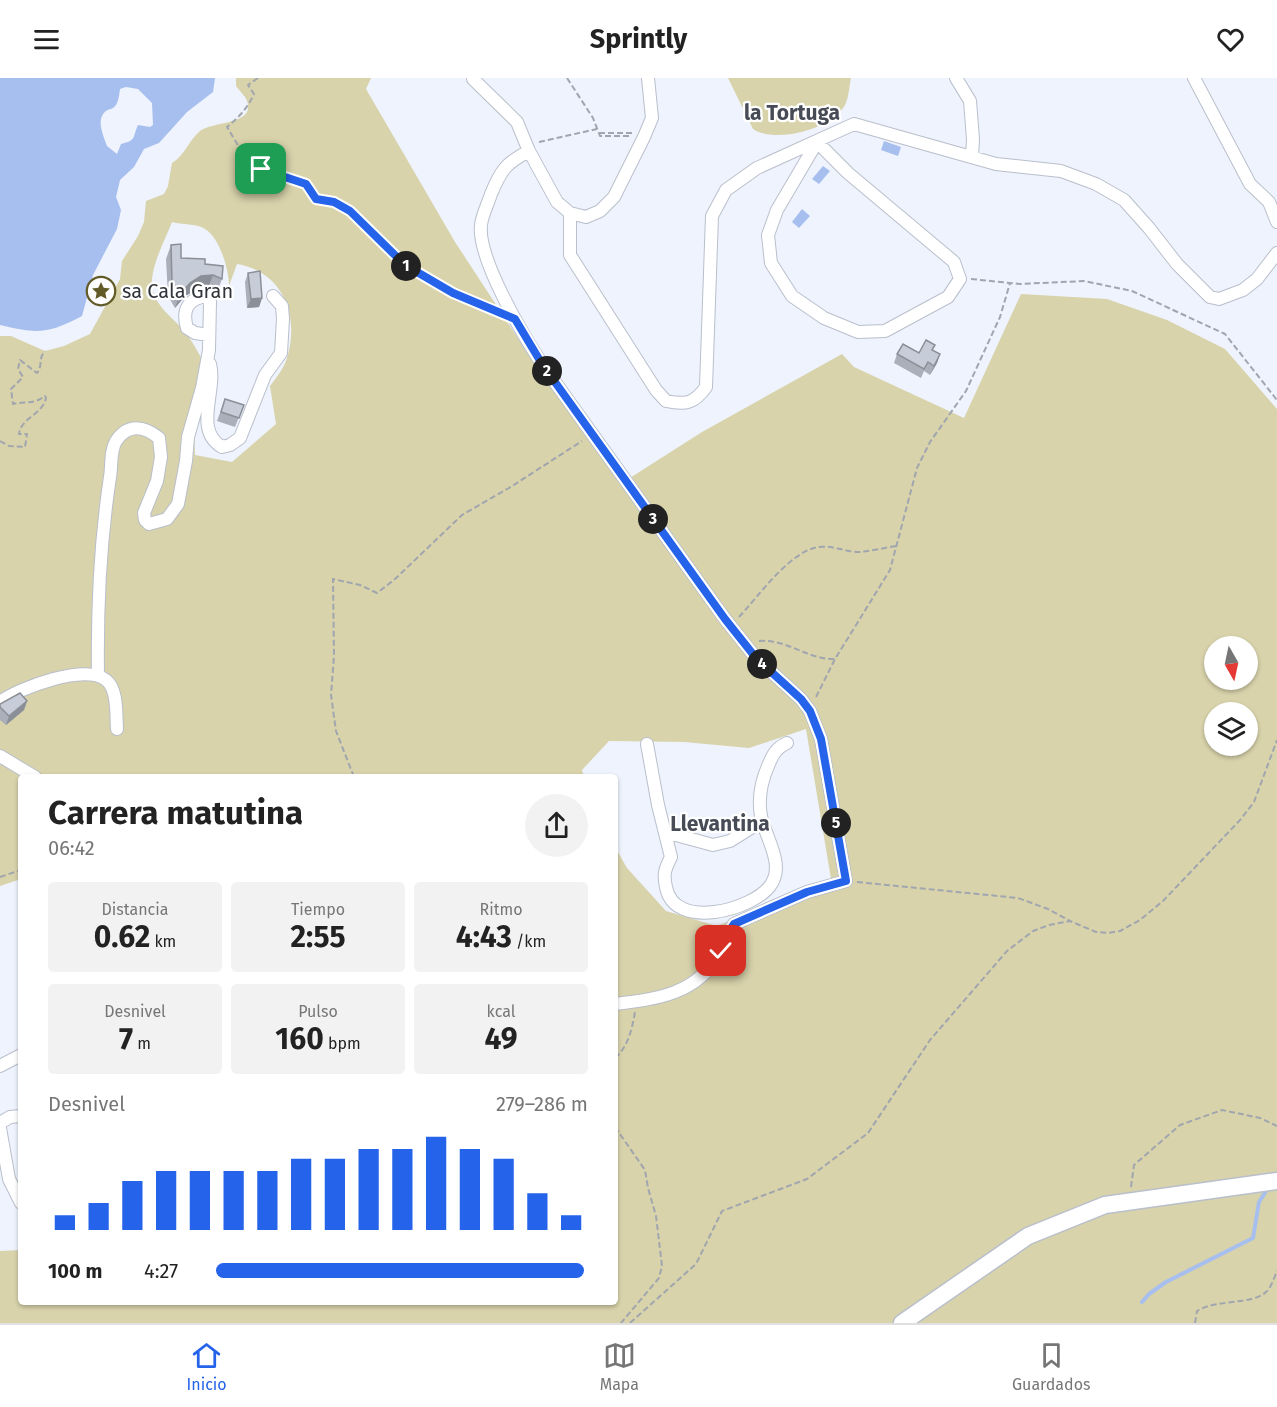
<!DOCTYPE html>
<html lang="es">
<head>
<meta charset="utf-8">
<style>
  body { margin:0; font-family:"Fira Sans",sans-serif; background:#f2f2f2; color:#222; height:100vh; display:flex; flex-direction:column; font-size:22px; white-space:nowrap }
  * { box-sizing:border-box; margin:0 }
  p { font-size:20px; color:#767676 }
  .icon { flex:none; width:33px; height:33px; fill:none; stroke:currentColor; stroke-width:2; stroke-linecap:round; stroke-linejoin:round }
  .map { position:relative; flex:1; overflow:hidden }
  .drawer { position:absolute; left:18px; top:696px; width:600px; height:531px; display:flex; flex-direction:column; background:#fff; border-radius:6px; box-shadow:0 2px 4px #0004 }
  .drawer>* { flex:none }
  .needle { width:39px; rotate:171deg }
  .fabs { position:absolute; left:1204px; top:558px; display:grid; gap:12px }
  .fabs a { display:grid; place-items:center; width:54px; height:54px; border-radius:50%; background:#fff; box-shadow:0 2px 4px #0004; font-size:30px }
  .pin { position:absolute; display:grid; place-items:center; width:51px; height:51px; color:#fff; margin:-26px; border-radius:12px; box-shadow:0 3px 9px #0006 }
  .km { position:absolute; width:30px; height:30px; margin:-15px; border-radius:50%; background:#222; color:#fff; font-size:16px; line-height:30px; text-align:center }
  .round { display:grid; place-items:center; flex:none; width:63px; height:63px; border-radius:32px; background:#f2f2f2 }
  .summary { display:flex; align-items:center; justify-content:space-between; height:102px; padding:0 30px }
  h1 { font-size:33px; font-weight:700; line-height:45px }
  .metrics { display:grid; grid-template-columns:repeat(3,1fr); gap:9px; height:102px; padding:6px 30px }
  .metrics div { display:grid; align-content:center; border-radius:6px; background:#f2f2f2; text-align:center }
  .metrics b { font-size:30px; font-weight:700 }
  .metrics small { font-size:16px; font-weight:400 }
  .metrics p { font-size:16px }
  .chart { height:168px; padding:12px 30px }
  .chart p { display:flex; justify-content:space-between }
  .chart svg { width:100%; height:108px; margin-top:6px; stroke:#2563eb; stroke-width:6 }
  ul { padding:0 30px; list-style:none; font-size:20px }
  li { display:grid; grid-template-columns:96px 72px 1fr; align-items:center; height:45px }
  li i { height:15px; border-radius:8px; background:#2563eb }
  header { display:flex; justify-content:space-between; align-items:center; height:78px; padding:0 30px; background:#fff; font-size:27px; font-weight:700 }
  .dock { display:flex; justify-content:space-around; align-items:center; height:84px; border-top:2px solid #e0e0e0; background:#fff; font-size:16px; color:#767676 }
  .dock a { display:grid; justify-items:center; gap:3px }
  .dock .current { color:#2563eb }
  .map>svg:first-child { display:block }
</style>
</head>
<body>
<header><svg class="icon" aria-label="menu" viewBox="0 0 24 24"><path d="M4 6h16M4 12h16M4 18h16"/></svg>Sprintly<svg class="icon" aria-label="heart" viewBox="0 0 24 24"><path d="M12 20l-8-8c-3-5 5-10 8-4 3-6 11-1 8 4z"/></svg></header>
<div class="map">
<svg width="1277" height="1245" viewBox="0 0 1277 1245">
  <rect width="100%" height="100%" fill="#eef3fd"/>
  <!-- green -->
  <path fill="#d8d3ab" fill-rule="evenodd" d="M236,0H371L366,11L455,164L527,274L622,405L702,354L842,276L854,289L964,340L1021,216L1107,221L1167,242L1225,271L1277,331V1245H0V1173L21,1172V1224H615V769L627,790L666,833L717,848L831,801L806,651L749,670L684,664L609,663L582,692L584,699H21V801L0,808V258H11L45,273L64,268L90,256L120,201L122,183L138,158L144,144L146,123L164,116L168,108L172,85C185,77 189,62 200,53C212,43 256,47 247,23C245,17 239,13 236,8ZM172,144C182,147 196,145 205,151C220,160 229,192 229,208L237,186C283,194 300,238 287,280C284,290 276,300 270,308L276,346L232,384L195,377L193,326L203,283C198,274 192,263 186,255C173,239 149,225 152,201C154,182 165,162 172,144ZM1215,568H1248V602H1215ZM1215,634H1248V668H1215Z
    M728,0H851C849,9 849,19 845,27C832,51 776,66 753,51Z"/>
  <!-- water -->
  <path fill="#a7bfee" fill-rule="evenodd" d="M0,0H215L213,14L187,34L159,65L144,71L134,89L120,102L116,119L121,132L117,151L93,197L82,238C48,256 37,256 0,247ZM126,9L138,11L152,25L153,47L150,49L138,47C132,60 137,62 121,66L117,76L107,68C104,60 98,46 102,38C109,25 117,39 120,11Z
    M884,63L901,69L898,78L881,72Z
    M823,88L830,93L819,106L812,101Z
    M802,131L810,138L799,150L792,144Z"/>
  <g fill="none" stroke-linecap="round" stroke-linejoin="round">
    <!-- stream -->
    <path stroke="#a7bfee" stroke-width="4" d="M1142,1224L1149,1216L1166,1204L1253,1160L1259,1124L1268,1110"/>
    <!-- minor casing -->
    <g stroke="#b9bfcb" stroke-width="14">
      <path id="minor" d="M956,0L970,23L973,61L972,79
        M1194,0L1250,106L1269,124L1277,144
        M473,1L517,44L529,73L557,124L570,135L586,139L600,133L614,119L644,59L652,40L648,0
        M817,64L848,95L954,184L960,201L948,219L885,253L858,254L824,240L792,218L771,185L768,157L777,132Z
        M529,73C506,85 501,92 491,116C488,126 482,137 481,147C477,180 523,257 542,286L725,541L756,580L801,621L810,633L821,661L846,803L807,814L734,846
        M570,135V177L656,312L666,323C685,327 694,326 706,309L712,138L726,112L757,90L854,46L996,86L1061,93L1096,106L1124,122L1149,150L1177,186L1210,219L1219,221L1243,212L1257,201L1277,175
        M210,286C217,313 193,352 222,369L230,367L240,360L265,297L281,275L283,241L282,228L273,218
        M98,597C97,531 100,465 110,399C112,388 110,373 116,363C128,345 144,348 159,360L161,379L157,403L144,435L145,442L149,446L167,441L178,426L186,383L188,359L202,310L209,272L210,224L206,218C187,221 182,233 187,250L195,255L209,257
        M0,624C19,610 86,585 106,602C118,611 116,637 117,651
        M647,666L658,727L671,779C665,791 663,796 666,809C674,853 752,832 770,808C786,787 765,759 761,738C758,721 761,704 768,688C773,676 776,670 787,665
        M0,678L35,699
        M665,754L713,767L730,763L762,743
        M615,926C658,921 697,916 720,875C725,865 727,856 734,846
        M0,988L21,977
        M0,1045L10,1039L21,1038
        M0,1050L9,1101L21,1125"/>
    </g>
    <!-- major casing -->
    <g stroke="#b9bfcb" stroke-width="19">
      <path id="major" d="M902,1245L1028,1158L1105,1127L1277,1103"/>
    </g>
    <!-- path -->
    <path stroke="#a1a6ae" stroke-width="2" stroke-dasharray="6 3" stroke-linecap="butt" d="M258,0L248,7L254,16C247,31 239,39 227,49L239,69L261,91L306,106L316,121L334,124L350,133L405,187L453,215L496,233
      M567,0L593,40L600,58H632
      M599,55H632
      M539,64L597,51
      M971,201L1020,206L1084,203L1132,213L1225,256L1277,322
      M0,363L9,368L25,369L27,356H19C21,340 43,336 46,320L45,318C33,327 26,323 13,326L11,311L23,299L18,291L20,282L37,295C43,288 38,280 45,273
      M739,539C758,519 789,474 818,469C833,467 845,474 859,474C871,473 884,470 896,468
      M759,563C788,561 808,582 835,581L890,492L917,390L930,364L966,313L1000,239L1010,205
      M816,619L835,581
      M354,699L336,653L331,617L334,578L333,501L360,507L377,515L394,502L462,437L509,410L582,363
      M0,799L21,792
      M857,804L1018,820L1048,831L1070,843
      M615,980C628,969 632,951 635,934
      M615,1049L645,1092L648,1110L656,1138L662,1188L659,1200L621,1245
      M1131,1109L1134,1087L1180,1047L1222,1032L1260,1040L1277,1048
      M630,1245L696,1186L722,1133L807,1101L868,1055L930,962L1007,873L1033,853L1049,847L1070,843L1096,854L1108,855L1120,853L1140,842L1163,823L1241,741L1254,724L1277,662
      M1195,1245L1197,1233C1216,1221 1252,1227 1266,1214C1271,1210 1274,1200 1277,1193"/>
    <!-- minor -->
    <use href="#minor" stroke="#fff" stroke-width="12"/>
    <!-- major -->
    <use href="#major" stroke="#fff" stroke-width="16"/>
  </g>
  <!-- wall -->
  <path fill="#aaafba" d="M171,167L181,180L205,186L222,201L217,214L208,210L196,212L185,218L175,230L168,218L166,181Z
    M248,195L262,220L259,229L247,230L245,204Z
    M933,272L940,276L937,285L930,297L924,293L921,300L894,285L897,276L919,275Z
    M225,321L244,327L235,349L217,343Z
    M27,623L24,632L6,647L0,642V626Z"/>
  <!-- shaded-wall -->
  <path fill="#8b8f97" d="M213,197L208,210L196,212L185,218L175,230L180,216L190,205L201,198Z
    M262,220L259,229L247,230L251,221Z
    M940,276L937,285L930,297L934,288Z
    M27,623L24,632L6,647L9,638Z"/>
  <!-- building -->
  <path fill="#c6ccd8" stroke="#8b8f97" stroke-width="1.5" d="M181,166V180L205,181V186L223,188L222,201L213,197L201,198L190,205L180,216L172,204L171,167Z
    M260,193L262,220L251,221L248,195Z
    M926,262L935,267L932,272L940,276L934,288L928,284L924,291L897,276L903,266L919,275Z
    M225,321L244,327L239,340L221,334Z
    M20,615L27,623L9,638L0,629V626Z"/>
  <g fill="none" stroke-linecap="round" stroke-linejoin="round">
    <!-- route casing -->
    <g stroke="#fff" stroke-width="12">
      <path id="route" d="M261,91L306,106L316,121L334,124L350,133L405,187L453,215L515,241L542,286L725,541L756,580L801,621L810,633L821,661L846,803L807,814L734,846L726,858L721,873"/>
    </g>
    <!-- route -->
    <use href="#route" stroke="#2563eb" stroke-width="8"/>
  </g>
  <!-- icons -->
  <defs>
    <g id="sight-ring" transform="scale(1.5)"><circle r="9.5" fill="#fff" stroke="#635b27" stroke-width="1.5"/><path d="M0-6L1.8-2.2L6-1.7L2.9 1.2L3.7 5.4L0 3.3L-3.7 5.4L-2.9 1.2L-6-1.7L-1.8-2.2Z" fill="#635b27"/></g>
  </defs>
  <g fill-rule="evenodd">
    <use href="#sight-ring" x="101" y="213"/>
  </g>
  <g text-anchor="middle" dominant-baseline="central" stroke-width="4.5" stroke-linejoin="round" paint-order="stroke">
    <!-- poi labels -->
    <g font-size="20" fill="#313439" stroke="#fff" text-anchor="start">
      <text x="122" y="213">sa Cala Gran</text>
    </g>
    <!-- neighbourhood labels -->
    <g font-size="21" font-weight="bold" fill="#464b55" stroke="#fff">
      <text x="792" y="35">la Tortuga</text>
      <text x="720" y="746">Llevantina</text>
    </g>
  </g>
</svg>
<div class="fabs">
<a><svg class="needle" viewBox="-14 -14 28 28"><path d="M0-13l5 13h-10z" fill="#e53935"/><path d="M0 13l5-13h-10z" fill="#767676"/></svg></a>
<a><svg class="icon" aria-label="layers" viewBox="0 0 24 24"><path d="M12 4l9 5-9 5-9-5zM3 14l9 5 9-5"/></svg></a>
</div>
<div class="pin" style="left:261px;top:91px;background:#1e9e55"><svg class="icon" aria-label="arrive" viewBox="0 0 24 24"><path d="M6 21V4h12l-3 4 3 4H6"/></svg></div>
<div class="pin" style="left:721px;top:873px;background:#d93025"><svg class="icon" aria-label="check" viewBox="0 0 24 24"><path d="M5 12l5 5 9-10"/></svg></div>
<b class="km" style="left:406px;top:188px">1</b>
<b class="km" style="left:547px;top:293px">2</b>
<b class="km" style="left:653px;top:441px">3</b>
<b class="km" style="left:762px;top:586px">4</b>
<b class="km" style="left:836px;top:745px">5</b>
<section class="drawer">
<div class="summary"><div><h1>Carrera matutina</h1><p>06:42</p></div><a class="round"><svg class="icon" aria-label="share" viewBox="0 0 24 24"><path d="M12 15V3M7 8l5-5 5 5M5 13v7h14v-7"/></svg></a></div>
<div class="metrics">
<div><p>Distancia</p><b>0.62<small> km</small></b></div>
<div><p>Tiempo</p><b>2:55</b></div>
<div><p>Ritmo</p><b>4:43<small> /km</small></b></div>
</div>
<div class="metrics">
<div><p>Desnivel</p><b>7<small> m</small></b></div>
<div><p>Pulso</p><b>160<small> bpm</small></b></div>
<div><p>kcal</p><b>49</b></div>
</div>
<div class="chart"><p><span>Desnivel</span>279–286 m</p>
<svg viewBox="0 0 160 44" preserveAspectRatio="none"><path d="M5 44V38M15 44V33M25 44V24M35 44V20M45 44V20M55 44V20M65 44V20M75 44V15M85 44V15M95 44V11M105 44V11M115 44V6M125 44V11M135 44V15M145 44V29M155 44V38"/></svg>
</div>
<ul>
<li><b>100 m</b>4:27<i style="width:99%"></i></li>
</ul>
</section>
</div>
<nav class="dock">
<a class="current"><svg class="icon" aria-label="home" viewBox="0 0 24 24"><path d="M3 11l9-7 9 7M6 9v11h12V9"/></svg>Inicio</a>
<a><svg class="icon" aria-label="map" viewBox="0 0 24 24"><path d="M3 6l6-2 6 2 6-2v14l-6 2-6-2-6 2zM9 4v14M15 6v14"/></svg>Mapa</a>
<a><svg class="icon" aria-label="saved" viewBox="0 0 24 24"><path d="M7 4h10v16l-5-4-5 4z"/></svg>Guardados</a>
</nav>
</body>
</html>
